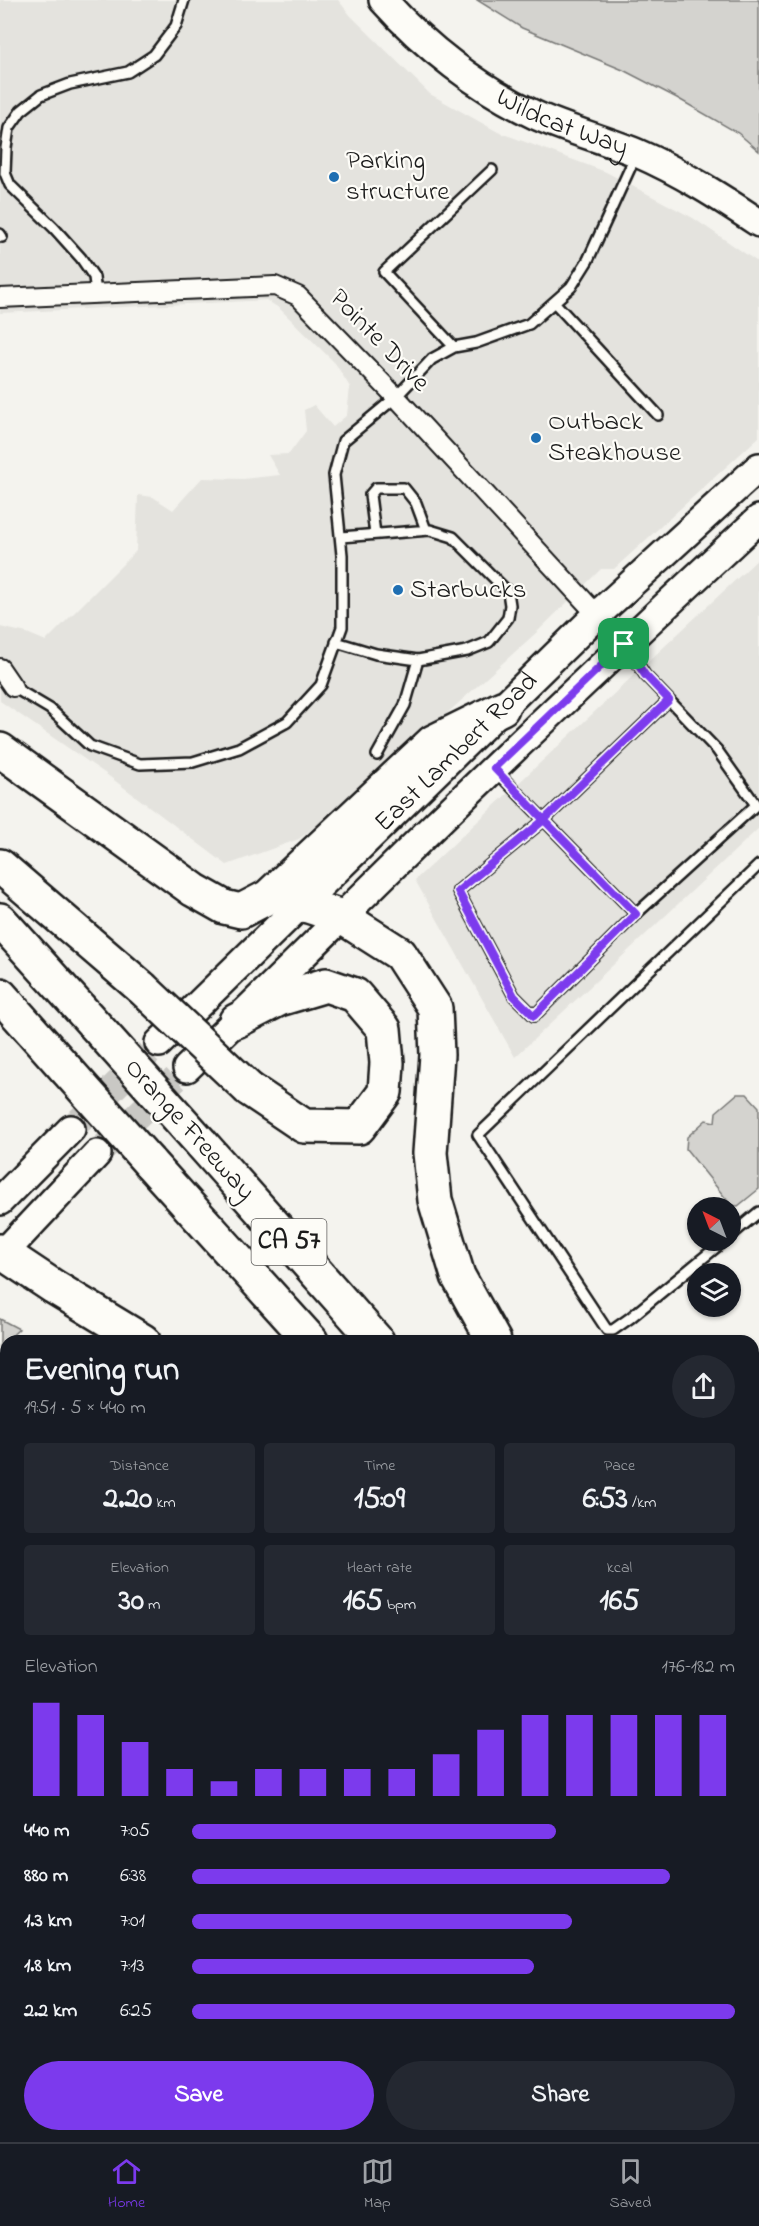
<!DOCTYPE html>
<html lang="en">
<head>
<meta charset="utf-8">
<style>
  body { margin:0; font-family:"Indie Flower",sans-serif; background:#242831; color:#f1f3f6; height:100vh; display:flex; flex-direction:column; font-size:22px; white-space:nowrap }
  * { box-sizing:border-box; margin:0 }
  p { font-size:20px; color:#9ea1a6 }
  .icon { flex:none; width:33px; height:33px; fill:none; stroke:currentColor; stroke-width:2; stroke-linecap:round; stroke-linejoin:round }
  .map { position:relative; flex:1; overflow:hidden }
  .sheet { position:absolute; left:0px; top:1335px; width:759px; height:807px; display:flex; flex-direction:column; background:#171b24; border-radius:18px 18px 0 0; box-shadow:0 2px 4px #0004 }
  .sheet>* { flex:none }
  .needle { width:39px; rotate:318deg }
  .fabs { position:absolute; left:687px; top:1197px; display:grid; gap:12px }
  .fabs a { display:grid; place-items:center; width:54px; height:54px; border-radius:50%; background:#171b24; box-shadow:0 2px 4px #0004; font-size:30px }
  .pin { position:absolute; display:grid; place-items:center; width:51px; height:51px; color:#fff; margin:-26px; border-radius:12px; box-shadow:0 3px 9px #0006 }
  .round { display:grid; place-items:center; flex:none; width:63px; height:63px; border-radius:32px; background:#242831 }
  .head { display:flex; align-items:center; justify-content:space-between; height:102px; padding:0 24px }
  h1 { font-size:33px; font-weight:700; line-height:45px }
  .figures { display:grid; grid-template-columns:repeat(3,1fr); gap:9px; height:102px; padding:6px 24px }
  .figures div { display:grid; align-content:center; border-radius:6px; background:#242831; text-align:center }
  .figures b { font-size:30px; font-weight:700 }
  .figures small { font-size:16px; font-weight:400 }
  .figures p { font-size:16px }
  .chart { height:168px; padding:12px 24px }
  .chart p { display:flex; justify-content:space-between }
  .chart svg { width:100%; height:108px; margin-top:6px; stroke:#7c3aed; stroke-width:6 }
  .cta { display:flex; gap:12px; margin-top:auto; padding:12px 24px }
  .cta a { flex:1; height:69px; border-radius:36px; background:#7c3aed; color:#fff; font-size:24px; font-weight:700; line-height:69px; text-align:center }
  .cta a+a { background:#242831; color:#f1f3f6 }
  ul { padding:0 24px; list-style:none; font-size:20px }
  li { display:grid; grid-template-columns:96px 72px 1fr; align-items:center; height:45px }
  li i { height:15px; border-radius:8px; background:#7c3aed }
  .tab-bar { display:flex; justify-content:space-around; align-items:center; height:84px; border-top:2px solid #363941; background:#171b24; font-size:16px; color:#9ea1a6 }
  .tab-bar a { display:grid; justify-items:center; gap:3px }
  .tab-bar .selected { color:#7c3aed }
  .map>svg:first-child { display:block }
</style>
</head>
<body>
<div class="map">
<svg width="759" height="2142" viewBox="0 0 759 2142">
  <rect width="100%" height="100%" fill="#f4f3ee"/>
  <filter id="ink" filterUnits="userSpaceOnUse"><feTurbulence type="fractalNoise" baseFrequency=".0167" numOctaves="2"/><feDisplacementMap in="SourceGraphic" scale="12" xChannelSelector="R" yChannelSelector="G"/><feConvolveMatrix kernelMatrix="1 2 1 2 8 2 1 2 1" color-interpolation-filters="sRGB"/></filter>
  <g filter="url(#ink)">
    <!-- built -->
    <path fill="#e4e3de" d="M0,0H338L351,16L430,94L498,132L606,172L693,218L759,263V437L614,569H601L537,632L442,718L422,742L299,839L227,865L106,774L0,701V627L27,633L46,641L136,551L138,495L153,497L173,510L202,478L243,479L280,475L268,455L289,454L306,431L304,410L314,405L333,427L347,415L350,387L335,363L279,308L266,300L0,313Z
      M759,558V828L515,1057L415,880Z
      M753,2040L759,2049V2142H430L437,2136H753Z"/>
    <!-- green -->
    <path fill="#d4d3cf" stroke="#787876" stroke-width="1.5" d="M477,0H759V151L738,133L677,98L623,70L522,28Z
      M737,1094H747L759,1107V1189L738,1206L731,1205L686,1149L687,1137L706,1120L715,1122L716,1112Z
      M0,1319L19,1329L0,1347Z
      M310,2136H437L430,2142H315Z"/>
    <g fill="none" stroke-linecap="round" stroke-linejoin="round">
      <!-- secondary-tunnel -->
      <path stroke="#c9c8c4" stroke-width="27" stroke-dasharray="27 14" stroke-linecap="butt" d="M71,1129L159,1043
        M97,1154L187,1068"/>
      <!-- lane casing -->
      <g stroke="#1c1c1c" stroke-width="14">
        <path id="lane" d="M0,234L2,237
          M96,294L94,277L81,258L54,228L10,185L5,173L6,148L9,128L21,111L41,95L70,84L128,72L154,55L176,26L184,0
          M554,302L658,415
          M454,347L384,272L492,170
          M375,534L370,495L376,488H404L416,503L426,530
          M341,537L430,530L453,537L508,592L510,605L508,618L489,642L467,651L418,660
          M336,642L376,654L418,660L405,705L377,755
          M627,647L645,675L717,750L756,805L636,914
          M13,687L50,709L90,746L140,764L193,762L239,748L287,722L321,685L342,627V555L334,475L343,441L396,397L432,359L454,347L476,343L529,324L571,287L588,260L636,155
          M495,770L636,914L534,1016L514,996L458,891L544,820L669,700
          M730,1236L759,1212
          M725,1240L630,1318L613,1330H607L478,1135L759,865"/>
      </g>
      <!-- street casing -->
      <g stroke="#1c1c1c" stroke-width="22">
        <path id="street" d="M0,298L275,286L298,296L396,397L624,644
          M0,668L13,687
          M753,1367L759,1365
          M753,1390L759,1386
          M0,1426L6,1428
          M0,1689L6,1683
          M0,2032L6,2026
          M153,2142L160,2136"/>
      </g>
      <!-- secondary casing -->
      <g stroke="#1c1c1c" stroke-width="32">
        <g id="secondary">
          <path id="s1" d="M383,0C425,47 478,88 535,115C568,130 603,139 637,153C681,172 720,197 759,223"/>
          <path id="s2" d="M159,1043L597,615L759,467"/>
          <path d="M187,1068C270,989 350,908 433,827C540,723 649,621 759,519"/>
          <path d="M0,1201L71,1129"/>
          <path d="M0,1257L97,1154"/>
          <path d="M0,1799L6,1806"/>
          <path d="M272,2136L276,2142"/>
        </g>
      </g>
      <!-- highway casing -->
      <g stroke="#1c1c1c" stroke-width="38">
        <path id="highway" d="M0,750L194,890L224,907L241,911L268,897L433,742L502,708
          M0,866L142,988
          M302,904L342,917L400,954L435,1008L437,1055L430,1153L435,1200L458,1276L494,1341
          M0,920L103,1034
          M0,995L65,1068
          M236,1021L279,999L326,985L355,995L384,1029L387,1063L385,1092L359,1127L304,1126L249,1089
          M201,1143L377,1341
          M149,1162L311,1341
          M0,1251L54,1287L143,1341
          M753,1707L759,1714
          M753,1758L759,1765
          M753,1847L759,1854
          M753,1901L759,1908"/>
      </g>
      <!-- path -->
      <path stroke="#1c1c1c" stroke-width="3" stroke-dasharray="6 4.5" stroke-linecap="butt" d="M345,2142L352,2136
        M356,2142L363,2136"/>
      <!-- lane -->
      <use href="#lane" stroke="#fdfcf7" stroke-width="9"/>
      <!-- street -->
      <use href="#street" stroke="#fdfcf7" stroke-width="18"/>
      <!-- secondary -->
      <use href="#secondary" stroke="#fdfcf7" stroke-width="27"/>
      <!-- highway -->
      <use href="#highway" stroke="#fdfcf7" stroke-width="33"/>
      <!-- highway-bridge casing -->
      <g stroke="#1c1c1c" stroke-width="38" stroke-linecap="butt">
        <path id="highway-bridge" d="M142,988L249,1089
          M103,1034L201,1143
          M65,1068L149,1162"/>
      </g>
      <!-- highway-bridge -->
      <use href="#highway-bridge" stroke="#fdfcf7" stroke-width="33"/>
    </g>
  </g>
  <g fill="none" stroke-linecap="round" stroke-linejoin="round" filter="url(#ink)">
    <!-- route casing -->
    <g stroke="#fff" stroke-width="12">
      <path id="route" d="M624,644L645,675L669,700L544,820L636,914L534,1016L514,996L458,891L544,820L494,768L624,644"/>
    </g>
    <!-- route -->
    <use href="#route" stroke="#7c3aed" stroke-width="8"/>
  </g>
  <!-- markers -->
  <g fill="#1f6fb2" stroke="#fdfcf7" stroke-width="2">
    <circle cx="334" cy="177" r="6"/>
    <circle cx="536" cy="438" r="6"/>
    <circle cx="398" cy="590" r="6"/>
  </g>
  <g text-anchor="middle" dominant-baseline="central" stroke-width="4.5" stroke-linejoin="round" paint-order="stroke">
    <!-- shield labels -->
    <rect fill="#fdfcf7" stroke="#605f5e" stroke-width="1.5" x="251.5" y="1219" width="75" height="46" rx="4.5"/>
    <g font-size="26" font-weight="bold" fill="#1c1c1c">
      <text x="289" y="1242">CA 57</text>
    </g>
    <!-- street labels -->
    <g font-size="27" fill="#1c1c1c" stroke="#fdfcf7">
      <text stroke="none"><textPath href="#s1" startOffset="220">Wildcat Way</textPath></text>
      <text transform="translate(379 341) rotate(46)">Pointe Drive</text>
      <text stroke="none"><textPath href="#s2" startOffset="416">East Lambert Road</textPath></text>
      <text transform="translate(189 1130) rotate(48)">Orange Freeway</text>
    </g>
    <!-- poi labels -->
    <g font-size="27" fill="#1c1c1c" stroke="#fdfcf7" text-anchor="start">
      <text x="346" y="161">Parking<tspan x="346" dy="31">structure</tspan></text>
      <text x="548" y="422">Outback<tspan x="548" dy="31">Steakhouse</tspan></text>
      <text x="410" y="590">Starbucks</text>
    </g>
  </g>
</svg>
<div class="fabs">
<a><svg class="needle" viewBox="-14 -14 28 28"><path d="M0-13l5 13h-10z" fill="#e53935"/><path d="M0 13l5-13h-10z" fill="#9ea1a6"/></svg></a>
<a><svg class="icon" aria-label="layers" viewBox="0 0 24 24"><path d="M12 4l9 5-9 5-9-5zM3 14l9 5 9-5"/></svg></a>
</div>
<div class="pin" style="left:624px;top:644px;background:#1e9e55"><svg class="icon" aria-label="arrive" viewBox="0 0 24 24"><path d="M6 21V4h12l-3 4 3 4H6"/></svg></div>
<section class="sheet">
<div class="head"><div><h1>Evening run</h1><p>19:51 · 5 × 440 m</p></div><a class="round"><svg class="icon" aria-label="share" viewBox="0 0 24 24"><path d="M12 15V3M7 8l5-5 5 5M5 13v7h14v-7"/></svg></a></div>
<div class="figures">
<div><p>Distance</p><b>2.20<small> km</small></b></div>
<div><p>Time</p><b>15:09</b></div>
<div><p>Pace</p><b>6:53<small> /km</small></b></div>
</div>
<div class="figures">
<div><p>Elevation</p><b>30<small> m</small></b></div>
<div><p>Heart rate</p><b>165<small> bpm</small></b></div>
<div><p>kcal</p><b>165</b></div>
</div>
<div class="chart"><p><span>Elevation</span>176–182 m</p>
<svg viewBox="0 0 160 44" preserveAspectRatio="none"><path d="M5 44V6M15 44V11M25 44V22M35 44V33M45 44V38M55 44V33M65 44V33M75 44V33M85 44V33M95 44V27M105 44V17M115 44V11M125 44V11M135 44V11M145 44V11M155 44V11"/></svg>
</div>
<ul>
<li><b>440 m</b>7:05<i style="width:67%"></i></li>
<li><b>880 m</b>6:38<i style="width:88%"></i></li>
<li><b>1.3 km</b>7:01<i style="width:70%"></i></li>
<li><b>1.8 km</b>7:13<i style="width:63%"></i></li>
<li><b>2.2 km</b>6:25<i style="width:100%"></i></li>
</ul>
<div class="cta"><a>Save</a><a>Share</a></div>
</section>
</div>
<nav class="tab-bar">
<a class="selected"><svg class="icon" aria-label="home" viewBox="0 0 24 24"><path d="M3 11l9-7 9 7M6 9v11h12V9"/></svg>Home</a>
<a><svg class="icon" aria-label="map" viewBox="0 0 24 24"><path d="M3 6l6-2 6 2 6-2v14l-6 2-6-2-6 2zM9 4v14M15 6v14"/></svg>Map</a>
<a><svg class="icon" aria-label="saved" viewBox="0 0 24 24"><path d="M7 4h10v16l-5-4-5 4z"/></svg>Saved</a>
</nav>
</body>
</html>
